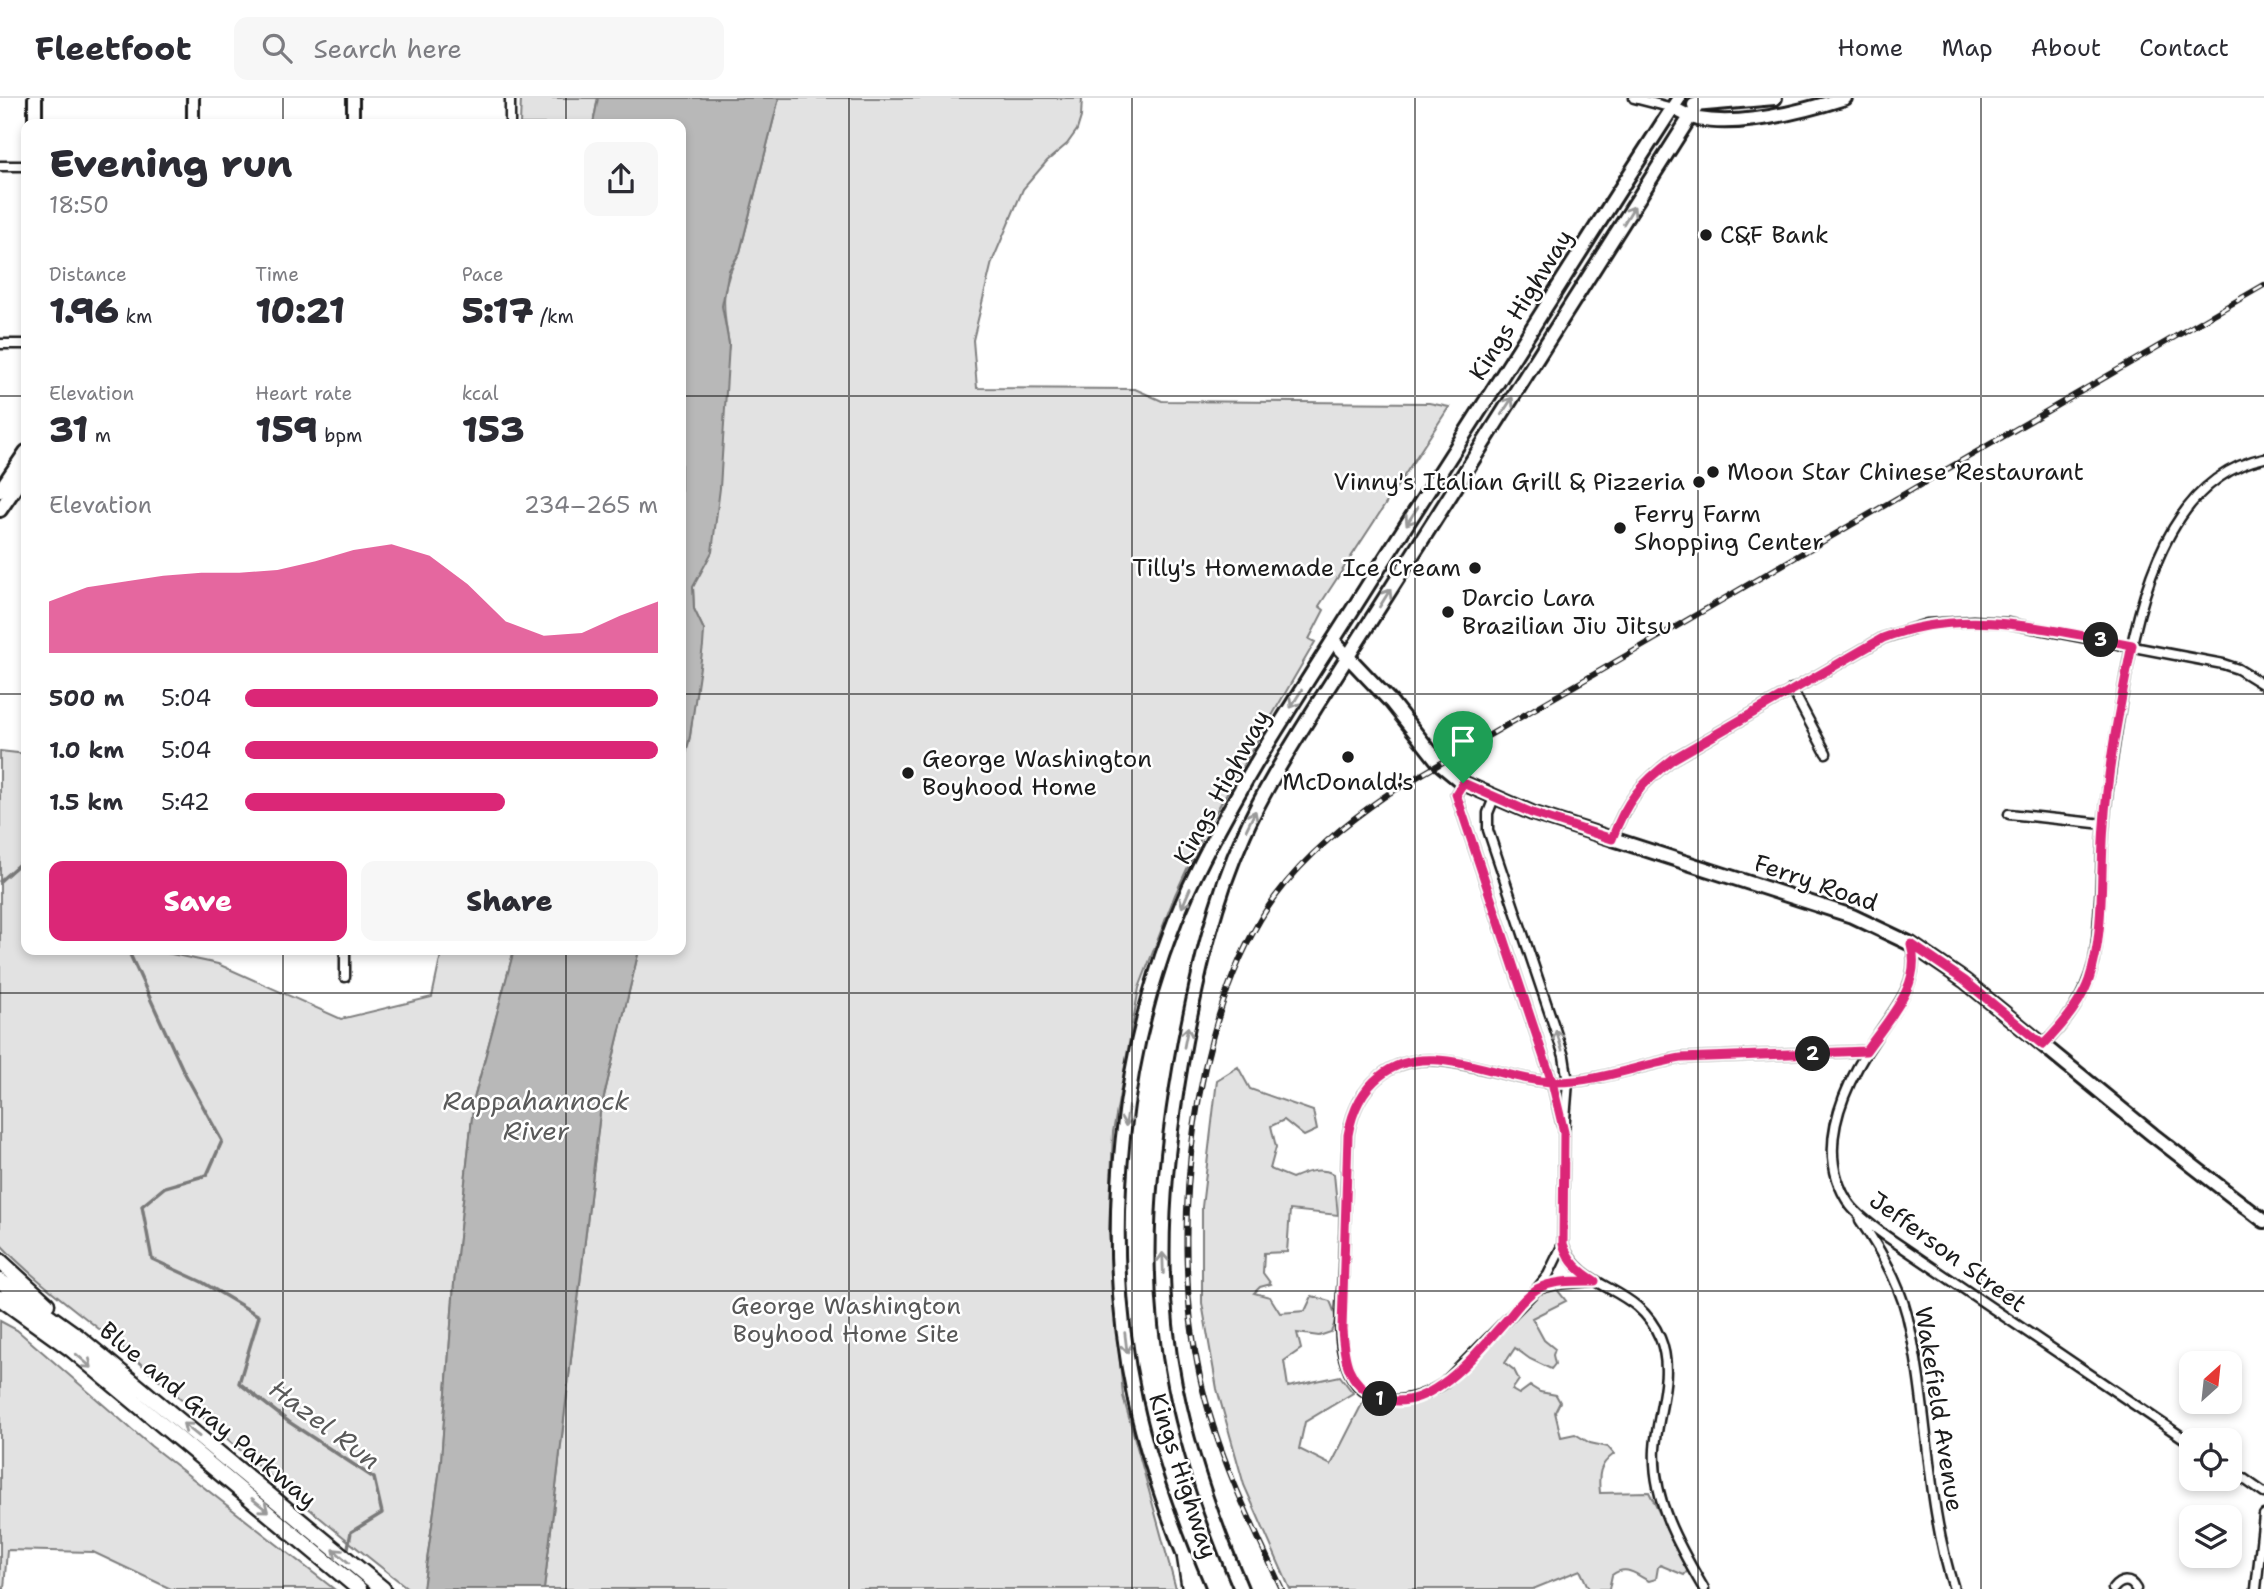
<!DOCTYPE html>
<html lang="en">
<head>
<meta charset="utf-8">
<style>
  body { margin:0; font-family:"Shantell Sans",sans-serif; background:#f7f7f7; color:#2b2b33; height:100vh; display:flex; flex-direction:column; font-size:26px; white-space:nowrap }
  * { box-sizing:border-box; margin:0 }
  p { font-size:23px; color:#7c7c81 }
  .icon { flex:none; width:38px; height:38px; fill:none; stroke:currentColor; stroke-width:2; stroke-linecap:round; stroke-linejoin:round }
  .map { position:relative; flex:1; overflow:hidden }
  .details { position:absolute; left:21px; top:21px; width:665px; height:836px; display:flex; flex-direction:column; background:#fff; border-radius:14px; box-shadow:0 4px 10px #0003 }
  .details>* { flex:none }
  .needle { width:46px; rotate:27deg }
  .fabs { position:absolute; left:2179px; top:1253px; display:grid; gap:14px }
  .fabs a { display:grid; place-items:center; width:63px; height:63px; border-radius:14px; background:#fff; box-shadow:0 4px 10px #0003; font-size:35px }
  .pin { position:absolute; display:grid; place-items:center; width:60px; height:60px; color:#fff; margin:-72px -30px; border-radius:50% 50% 50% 0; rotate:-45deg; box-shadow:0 0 7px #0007 }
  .pin .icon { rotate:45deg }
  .km { position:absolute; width:35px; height:35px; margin:-18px; border-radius:50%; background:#222; color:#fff; font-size:19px; line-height:35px; text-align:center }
  .round { display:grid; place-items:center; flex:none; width:74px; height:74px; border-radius:14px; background:#f7f7f7 }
  .headline { display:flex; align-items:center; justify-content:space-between; height:119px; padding:0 28px }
  h1 { font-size:38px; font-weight:800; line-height:52px }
  .stats { display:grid; grid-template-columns:repeat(3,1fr); gap:10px; height:119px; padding:7px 28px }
  .stats div { display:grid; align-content:center }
  .stats b { font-size:35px; font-weight:800 }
  .stats small { font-size:19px; font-weight:400 }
  .stats p { font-size:19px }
  .chart { height:196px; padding:14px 28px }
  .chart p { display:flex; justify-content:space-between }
  .chart svg { width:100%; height:126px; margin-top:7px; fill:#db2777; opacity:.7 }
  .primary-button { display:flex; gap:14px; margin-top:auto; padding:14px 28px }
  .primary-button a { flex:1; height:80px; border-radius:14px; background:#db2777; color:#fff; font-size:28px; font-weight:800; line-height:80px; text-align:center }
  .primary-button a+a { background:#f7f7f7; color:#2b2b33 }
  ul { padding:0 28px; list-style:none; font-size:23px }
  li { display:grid; grid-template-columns:112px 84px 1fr; align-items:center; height:52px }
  li i { height:18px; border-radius:9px; background:#db2777 }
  header { display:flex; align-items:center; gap:42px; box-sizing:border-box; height:98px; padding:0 35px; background:#fff; border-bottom:2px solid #e1e1e2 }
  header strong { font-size:33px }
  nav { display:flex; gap:38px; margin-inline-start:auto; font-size:24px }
  .search { width:490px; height:63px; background:#f7f7f7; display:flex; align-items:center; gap:18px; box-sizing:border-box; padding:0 24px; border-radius:14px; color:#7c7c81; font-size:26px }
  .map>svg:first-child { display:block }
</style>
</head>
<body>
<header>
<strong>Fleetfoot</strong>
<div class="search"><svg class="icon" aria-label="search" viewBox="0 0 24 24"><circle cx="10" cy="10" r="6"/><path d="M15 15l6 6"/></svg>Search here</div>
<nav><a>Home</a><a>Map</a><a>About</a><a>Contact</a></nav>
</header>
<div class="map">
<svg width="2264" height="1491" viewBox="0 0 2264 1491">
  <rect width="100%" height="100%" fill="#fff"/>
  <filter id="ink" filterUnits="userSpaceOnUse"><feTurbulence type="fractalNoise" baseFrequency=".0143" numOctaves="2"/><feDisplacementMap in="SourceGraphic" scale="14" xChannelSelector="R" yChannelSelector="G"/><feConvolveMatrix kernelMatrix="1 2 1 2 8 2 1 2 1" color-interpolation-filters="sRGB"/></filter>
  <g filter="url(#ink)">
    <!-- green -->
    <path fill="#e2e2e2" stroke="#7f7f7f" stroke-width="2" d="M521,0H598L593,26H520Z
      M779,0H1082L1081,19L1077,32L1067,46L1047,63L1023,91L992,164L973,242L977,290L1135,291L1162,303L1429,305L1449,309L1319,508L1324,512L1309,541L1315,544L1203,736L1175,797L1139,890L1113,1034L1109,1135L1123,1298L1176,1491H544L600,1015L639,852H681V678L690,638L704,532L694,511L693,489L729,246C722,208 720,188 740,154Z
      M0,653L26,656V852H153L218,866L341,921L432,899L442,852H514L474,1001L454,1186L441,1363L423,1491H409C314,1418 224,1338 133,1259C89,1221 40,1188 0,1146Z
      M1238,969L1250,991L1313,1013L1317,1032L1304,1038L1284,1022L1271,1028L1276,1049L1270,1071L1292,1080C1306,1074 1319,1069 1334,1076L1338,1117L1290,1112L1287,1154L1264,1155L1263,1175L1271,1186L1260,1189L1254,1195L1270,1199L1280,1215L1305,1213L1312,1198L1330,1203C1336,1216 1337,1222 1331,1234L1319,1238L1297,1235L1301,1251L1284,1263L1288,1289L1340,1278L1353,1295L1305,1324L1299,1351L1331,1367L1366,1298L1401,1308L1444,1292L1536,1196L1555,1189L1566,1203L1532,1220L1544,1242L1555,1251L1553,1257L1555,1266L1551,1271L1530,1261L1515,1250L1505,1265L1514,1272L1519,1282L1512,1292L1519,1296L1530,1288L1540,1294L1556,1297L1560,1304L1555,1314L1561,1339L1575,1336L1590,1345L1608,1349L1614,1356C1599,1367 1598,1376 1600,1395L1649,1394L1688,1472L1684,1477L1660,1467L1658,1469L1656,1481L1649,1483C1636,1477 1627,1466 1612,1477L1609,1491H1589L1580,1472L1533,1491H1290L1244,1387L1217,1291L1202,1205V1109L1217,982Z
      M0,1223L17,1232L151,1348L334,1491H171L93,1454L7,1452L4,1491H0Z"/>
    <!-- water -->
    <path fill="#b8b8b8" stroke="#7a7a7a" stroke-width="2" d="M598,0H779L740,154L729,172L722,208L729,246L720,390L712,454L693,489L694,511L704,532L703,548L690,638L681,678V26H593Z
      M514,852H639L600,1015L544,1491H423L441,1363L454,1186L474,1001Z"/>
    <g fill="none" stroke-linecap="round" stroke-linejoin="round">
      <!-- stream -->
      <path stroke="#7a7a7a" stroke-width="3.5" d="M0,783L26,760
        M128,852L183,972L222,1043L207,1077L165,1089L142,1108L152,1161L202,1184L259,1218L239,1285L289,1324L374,1380L382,1415L351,1434L347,1455"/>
      <!-- minor casing -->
      <g stroke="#1c1c1c" stroke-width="13">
        <path id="minor" d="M510,0V26
          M1634,0L1673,10
          M0,68H26
          M0,246H26
          M1792,591L1826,655
          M1463,685L1456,696L1552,984L1562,1027
          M1494,700L1488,715V732L1564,958L1568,984L1564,1034L1563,1146C1581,1195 1637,1185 1660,1240C1675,1276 1657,1315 1655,1351C1652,1402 1679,1448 1704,1491
          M2009,716L2104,726
          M1612,741C1626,703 1641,685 1673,661L1883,540L1927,526L1973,523L2007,525L2223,566L2238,571L2264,587
          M1911,847C1921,883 1895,910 1877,938C1845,985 1812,1053 1850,1107C1859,1119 1874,1129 1886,1138L2191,1345
          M345,852V879
          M2043,947C2068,923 2085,898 2094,864C2102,819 2100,772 2104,727C2107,688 2114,649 2120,611C2135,522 2159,382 2264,360
          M1860,1122C1880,1151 1898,1182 1907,1217C1929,1307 1925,1402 1954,1491
          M1563,1146L1548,1177L1537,1191L1443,1286C1409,1307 1362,1314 1346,1266C1336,1239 1342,1204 1343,1176C1345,1130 1346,1083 1348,1037C1352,1014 1361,993 1380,978C1428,939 1501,984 1555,984C1598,984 1639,967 1681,960L1866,953
          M1537,1191L1557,1186L1592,1183
          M2230,1371L2264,1395
          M2113,1491C2120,1482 2130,1480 2136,1491
          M2256,1491L2264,1417"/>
      </g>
      <!-- tertiary casing -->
      <g stroke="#1c1c1c" stroke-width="16">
        <path id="tertiary" d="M193,26V0
          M353,26V0"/>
      </g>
      <!-- secondary casing -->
      <g stroke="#1c1c1c" stroke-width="18">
        <path id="secondary" d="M1333,543L1391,604L1440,666L1463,685L1532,715L1852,818L1911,846L1965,883L2153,1037L2264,1123"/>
      </g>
      <!-- primary casing -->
      <g stroke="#1c1c1c" stroke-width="18">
        <path id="primary" d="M1694,7L1775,0
          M1673,10C1681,14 1689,19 1698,21C1741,29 1804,13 1845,0
          M35,26V0
          M0,392L26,354
          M0,412L26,374
          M1198,1491C1172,1430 1149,1367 1135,1302C1100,1138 1119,943 1189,790C1241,679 1311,579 1375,476C1418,408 1462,341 1505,273C1563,182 1620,90 1679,0
          M1241,1491C1213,1425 1189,1358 1175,1287C1152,1173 1164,1056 1185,943C1199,872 1214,802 1244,736C1264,691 1291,649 1317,607C1358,542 1399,477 1441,412C1528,275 1615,137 1702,0"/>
      </g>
      <!-- trunk casing -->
      <g stroke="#1c1c1c" stroke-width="19">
        <path id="trunk" d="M0,1163L47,1206
          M0,1183L77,1238L383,1491
          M0,1200L71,1251L359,1491
          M1185,1460L1190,1491"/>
      </g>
      <!-- minor -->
      <use href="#minor" stroke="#fff" stroke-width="8"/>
      <!-- tertiary -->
      <use href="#tertiary" stroke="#fff" stroke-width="10"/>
      <!-- secondary -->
      <use href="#secondary" stroke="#fff" stroke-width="12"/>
      <!-- primary -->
      <use href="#primary" stroke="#fff" stroke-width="12"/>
      <!-- trunk -->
      <use href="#trunk" stroke="#fff" stroke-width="14"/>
      <!-- rail casing -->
      <g stroke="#1c1c1c" stroke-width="6">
        <path id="rail" d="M1282,1491C1250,1423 1216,1353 1200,1279C1169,1138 1190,918 1275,799C1306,757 1346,725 1388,696L2264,187"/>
      </g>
      <!-- rail -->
      <use href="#rail" stroke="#fff" stroke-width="3.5" stroke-dasharray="10" stroke-linecap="butt"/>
    </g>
    <!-- one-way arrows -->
    <defs><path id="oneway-shaft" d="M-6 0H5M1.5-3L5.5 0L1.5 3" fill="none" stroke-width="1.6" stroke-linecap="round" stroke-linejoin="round" transform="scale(1.75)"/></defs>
    <g stroke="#999">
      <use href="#oneway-shaft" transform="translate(1629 117) rotate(-58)"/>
      <use href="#oneway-shaft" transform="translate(1507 308) rotate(-57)"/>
      <use href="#oneway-shaft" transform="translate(1412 418) rotate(123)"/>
      <use href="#oneway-shaft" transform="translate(1385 500) rotate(-58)"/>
      <use href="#oneway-shaft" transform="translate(1296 601) rotate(122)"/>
      <use href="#oneway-shaft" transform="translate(1251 722) rotate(-64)"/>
      <use href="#oneway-shaft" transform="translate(1186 800) rotate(113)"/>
      <use href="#oneway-shaft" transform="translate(1186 939) rotate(-79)"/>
      <use href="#oneway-shaft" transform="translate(1559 942) rotate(-107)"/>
      <use href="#oneway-shaft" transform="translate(1127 1018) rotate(98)"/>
      <use href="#oneway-shaft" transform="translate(1163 1165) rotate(-92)"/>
      <use href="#oneway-shaft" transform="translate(1126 1245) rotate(83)"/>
      <use href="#oneway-shaft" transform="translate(84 1263) rotate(41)"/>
      <use href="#oneway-shaft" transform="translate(191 1332) rotate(-141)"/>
      <use href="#oneway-shaft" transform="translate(260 1407) rotate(39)"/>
      <use href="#oneway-shaft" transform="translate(341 1458) rotate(-139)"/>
    </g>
  </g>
  <g fill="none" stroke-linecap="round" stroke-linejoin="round" filter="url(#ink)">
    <!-- route casing -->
    <g stroke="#fff" stroke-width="14">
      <path id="route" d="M1463,685L1456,696L1552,984L1564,1034L1563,1146C1569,1164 1579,1173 1595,1183C1577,1183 1553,1182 1537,1191C1527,1197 1517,1209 1510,1218C1480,1250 1427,1323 1376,1298C1347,1285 1344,1260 1342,1231L1348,1037C1352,1014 1361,993 1380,978C1428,938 1501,984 1556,984C1598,984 1639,967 1681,960L1866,953C1888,921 1923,887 1911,846L1965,883L2043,947C2062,928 2080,907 2089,882C2105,835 2100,777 2104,727C2108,667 2120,607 2132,547C2049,532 1965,508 1883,540L1673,661C1641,685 1626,703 1612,741L1532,715L1463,685"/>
    </g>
    <!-- route -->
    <use href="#route" stroke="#db2777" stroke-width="9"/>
  </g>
  <!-- grid -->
  <path fill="none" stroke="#1c1c1c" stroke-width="2" stroke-opacity="0.55" d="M283,0V26M566,0V26M849,0V1491M1132,0V1491M1415,0V1491M1698,0V1491M1981,0V1491M0,298H26M681,298H2264M0,596H26M681,596H2264M283,852V1491M566,852V1491M0,895H2264M0,1193H2264"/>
  <!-- markers -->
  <g fill="#1c1c1c" stroke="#fff" stroke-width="2.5">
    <circle cx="1706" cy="137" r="7"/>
    <circle cx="1713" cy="374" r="7"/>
    <circle cx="1699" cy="384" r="7"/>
    <circle cx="1620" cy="430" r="7"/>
    <circle cx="1475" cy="470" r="7"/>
    <circle cx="1448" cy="514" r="7"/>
    <circle cx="1348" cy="659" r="7"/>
    <circle cx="908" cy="675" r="7"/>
  </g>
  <g text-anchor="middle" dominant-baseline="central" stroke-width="5" stroke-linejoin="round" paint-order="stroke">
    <!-- poi labels -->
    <g font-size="24" fill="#1c1c1c" stroke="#fff" text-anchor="start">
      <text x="1720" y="137">C&amp;F Bank</text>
      <text x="1727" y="374">Moon Star Chinese Restaurant</text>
      <text x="1685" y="384" text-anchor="end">Vinny's Italian Grill &amp; Pizzeria</text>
      <text x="1634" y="416">Ferry Farm<tspan x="1634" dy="28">Shopping Center</tspan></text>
      <text x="1461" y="470" text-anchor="end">Tilly's Homemade Ice Cream</text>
      <text x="1462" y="500">Darcio Lara<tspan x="1462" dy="28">Brazilian Jiu Jitsu</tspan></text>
      <text x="922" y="661">George Washington<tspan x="922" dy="28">Boyhood Home</tspan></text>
      <text x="1348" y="684" text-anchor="middle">McDonald's</text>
    </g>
    <!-- street labels -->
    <g font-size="24" fill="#1c1c1c" stroke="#fff">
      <text transform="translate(1521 207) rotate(-58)">Kings Highway</text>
      <text transform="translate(1222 689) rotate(-61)">Kings Highway</text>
      <text transform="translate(1816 785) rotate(19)">Ferry Road</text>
      <text transform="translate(1948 1154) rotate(36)">Jefferson Street</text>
      <text transform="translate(1939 1311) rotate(81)">Wakefield Avenue</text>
      <text transform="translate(208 1317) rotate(40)">Blue and Gray Parkway</text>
      <text transform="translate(1183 1378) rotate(72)">Kings Highway</text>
    </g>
    <!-- park labels -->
    <g font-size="24" fill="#575757" stroke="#fff">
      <text x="846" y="1208">George Washington<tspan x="846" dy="28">Boyhood Home Site</tspan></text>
    </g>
    <!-- water labels -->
    <g font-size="26" font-style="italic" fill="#5a5a5a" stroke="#fff">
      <text x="536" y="1002">Rappahannock<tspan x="536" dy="30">River</tspan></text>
      <text transform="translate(325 1326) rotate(37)">Hazel Run</text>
    </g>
  </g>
</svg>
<div class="fabs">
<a><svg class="needle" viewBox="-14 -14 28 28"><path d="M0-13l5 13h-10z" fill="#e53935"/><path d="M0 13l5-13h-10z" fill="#7c7c81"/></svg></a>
<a><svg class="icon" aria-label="locate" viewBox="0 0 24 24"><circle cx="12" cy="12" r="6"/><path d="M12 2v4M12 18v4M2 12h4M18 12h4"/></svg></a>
<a><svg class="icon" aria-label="layers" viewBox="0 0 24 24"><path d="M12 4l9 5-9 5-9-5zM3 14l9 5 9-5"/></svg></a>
</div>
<div class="pin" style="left:1463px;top:685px;background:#1e9e55"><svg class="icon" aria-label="arrive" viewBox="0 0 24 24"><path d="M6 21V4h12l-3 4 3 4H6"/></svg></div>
<b class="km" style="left:1380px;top:1301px">1</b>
<b class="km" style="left:1813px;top:956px">2</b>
<b class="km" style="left:2101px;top:542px">3</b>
<section class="details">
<div class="headline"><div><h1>Evening run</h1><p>18:50</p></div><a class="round"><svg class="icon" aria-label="share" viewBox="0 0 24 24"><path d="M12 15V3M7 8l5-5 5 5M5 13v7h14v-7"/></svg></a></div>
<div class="stats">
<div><p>Distance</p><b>1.96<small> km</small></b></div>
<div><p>Time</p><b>10:21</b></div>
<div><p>Pace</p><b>5:17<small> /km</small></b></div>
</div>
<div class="stats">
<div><p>Elevation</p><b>31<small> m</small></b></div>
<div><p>Heart rate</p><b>159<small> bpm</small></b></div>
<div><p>kcal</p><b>153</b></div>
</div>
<div class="chart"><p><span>Elevation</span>234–265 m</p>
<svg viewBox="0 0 160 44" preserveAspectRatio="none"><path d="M0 44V26L10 21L20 19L30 17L40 16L50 16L60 15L70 12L80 8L90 6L100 10L110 20L120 33L130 38L140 37L150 31L160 26V44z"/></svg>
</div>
<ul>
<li><b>500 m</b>5:04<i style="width:100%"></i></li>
<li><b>1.0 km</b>5:04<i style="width:100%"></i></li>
<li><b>1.5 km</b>5:42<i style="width:63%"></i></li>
</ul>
<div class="primary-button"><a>Save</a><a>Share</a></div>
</section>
</div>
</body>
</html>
